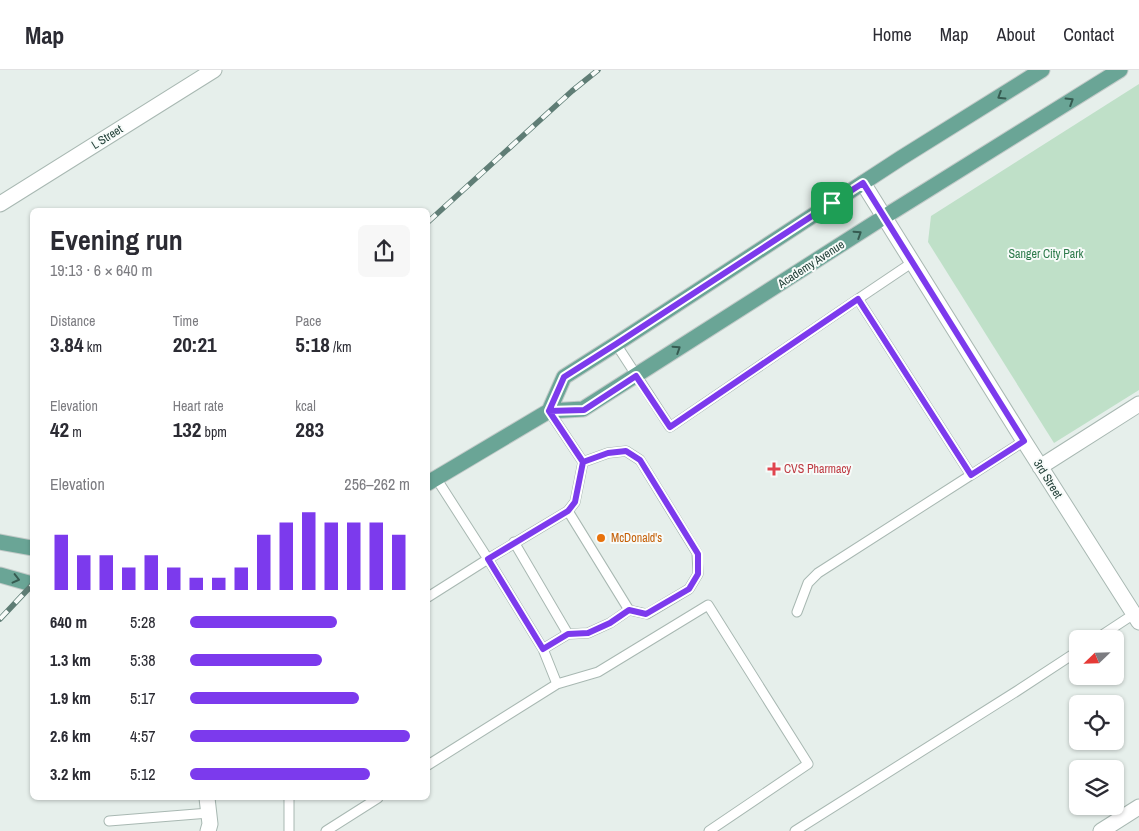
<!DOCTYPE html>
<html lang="en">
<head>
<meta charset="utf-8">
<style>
  body { margin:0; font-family:"Archivo Narrow",sans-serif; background:#f7f7f7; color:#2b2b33; height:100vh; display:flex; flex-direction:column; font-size:19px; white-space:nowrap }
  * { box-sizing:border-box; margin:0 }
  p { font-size:16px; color:#7c7c81 }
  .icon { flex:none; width:28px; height:28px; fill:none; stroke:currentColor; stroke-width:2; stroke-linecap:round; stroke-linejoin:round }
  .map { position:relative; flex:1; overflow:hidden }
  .sheet { position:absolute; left:30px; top:138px; width:400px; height:592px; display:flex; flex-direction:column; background:#fff; border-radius:8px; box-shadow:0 1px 4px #0004 }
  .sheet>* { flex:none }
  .needle { width:32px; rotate:247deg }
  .tools { position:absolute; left:1069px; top:560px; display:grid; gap:10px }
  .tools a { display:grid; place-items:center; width:55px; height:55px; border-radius:8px; background:#fff; box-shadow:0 1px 4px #0004; font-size:25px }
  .pin { position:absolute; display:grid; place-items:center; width:42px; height:42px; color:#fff; margin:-21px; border-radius:10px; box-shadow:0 2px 8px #0006 }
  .round { display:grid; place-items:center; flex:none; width:52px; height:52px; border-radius:8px; background:#f7f7f7 }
  .headline { display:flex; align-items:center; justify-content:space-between; height:85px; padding:0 20px }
  h1 { font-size:28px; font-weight:800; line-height:38px }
  .metrics { display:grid; grid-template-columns:repeat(3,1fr); gap:8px; height:85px; padding:5px 20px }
  .metrics div { display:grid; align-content:center }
  .metrics b { font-size:21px; font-weight:800 }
  .metrics small { font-size:14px; font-weight:400 }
  .metrics p { font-size:14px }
  .chart { height:140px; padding:10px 20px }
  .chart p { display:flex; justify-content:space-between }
  .chart svg { width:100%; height:90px; margin-top:5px; stroke:#7c3aed; stroke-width:6 }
  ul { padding:0 20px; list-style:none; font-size:16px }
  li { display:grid; grid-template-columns:80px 60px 1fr; align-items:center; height:38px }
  li i { height:12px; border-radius:6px; background:#7c3aed }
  header { display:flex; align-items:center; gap:30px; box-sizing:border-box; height:70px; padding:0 25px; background:#fff; border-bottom:1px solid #e1e1e2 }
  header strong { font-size:24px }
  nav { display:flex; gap:28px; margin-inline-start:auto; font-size:18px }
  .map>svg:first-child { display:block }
</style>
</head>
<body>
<header>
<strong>Map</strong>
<nav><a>Home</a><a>Map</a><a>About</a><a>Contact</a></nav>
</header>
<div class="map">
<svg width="1139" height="761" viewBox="0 0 1139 761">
  <rect width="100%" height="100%" fill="#e6efeb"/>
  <!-- green -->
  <path fill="#bfe0c8" d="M1139,14V320L1054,373L928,172L931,146Z"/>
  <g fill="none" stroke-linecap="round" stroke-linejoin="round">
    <!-- lane casing -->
    <g stroke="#a8b8b2" stroke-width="11">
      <path id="lane" d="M858,229L913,192
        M616,274L670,357L858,229L971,405L818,503L808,513L797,542
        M583,392L608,383L626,381L640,390L697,483L698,504L689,519L647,544L629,540
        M971,405L1024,371
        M436,408L488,489L568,441L575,432L583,392L549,341
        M514,472L568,564L588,563L610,553L629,540L568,441
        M428,527L488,489L543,579L557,614
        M1096,569L1134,544
        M543,579L568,564
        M428,695L557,614L598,602L708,535L808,694L709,761
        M109,751L209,743
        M289,761V728
        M326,761L378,728
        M795,761L1017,621L1078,581"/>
    </g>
    <!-- street casing -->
    <g stroke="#a8b8b2" stroke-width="17">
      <path id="street" d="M863,113L1024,371L1139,552
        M0,134L214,0
        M1040,397L1139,334
        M207,728L210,754L208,761
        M1101,761L1139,737"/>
    </g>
    <!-- primary casing -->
    <g stroke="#c2cac8" stroke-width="17">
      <path id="primary" d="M549,341L564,307L616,274L901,88L1042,0
        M428,413L549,341L583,339L884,147L1120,0
        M0,472L32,478
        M0,505L32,514"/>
    </g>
    <!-- lane -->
    <use href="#lane" stroke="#fff" stroke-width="9"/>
    <!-- street -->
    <use href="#street" stroke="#fff" stroke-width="15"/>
    <!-- primary -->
    <use href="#primary" stroke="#6aa596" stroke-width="15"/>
    <!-- rail casing -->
    <g stroke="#5f7d75" stroke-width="5.5">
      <path id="rail" d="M428,152L572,21L598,0
        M0,549L32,515"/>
    </g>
    <!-- rail -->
    <use href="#rail" stroke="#f7fbf9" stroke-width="4" stroke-dasharray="11" stroke-linecap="butt"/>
  </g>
  <!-- one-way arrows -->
  <defs><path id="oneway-chevron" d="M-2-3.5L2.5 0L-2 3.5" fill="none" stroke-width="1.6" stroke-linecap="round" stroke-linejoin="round" transform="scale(1.25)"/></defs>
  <g stroke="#365b51">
    <use href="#oneway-chevron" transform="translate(1001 26) rotate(148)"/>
    <use href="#oneway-chevron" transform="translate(1070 31) rotate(-32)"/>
    <use href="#oneway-chevron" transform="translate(858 164) rotate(-33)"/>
    <use href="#oneway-chevron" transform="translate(677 279) rotate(-33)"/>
    <use href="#oneway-chevron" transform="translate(16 509) rotate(14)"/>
  </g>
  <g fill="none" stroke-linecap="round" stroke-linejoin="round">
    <!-- route casing -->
    <g stroke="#fff" stroke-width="10">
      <path id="route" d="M832,133L616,274L564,307L549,341L583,392L575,432L568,441L488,489L543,579L568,564L588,563L610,553L629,540L646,544L689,519L698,504V484L640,390L626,381L608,383L583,392L549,341L584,340L636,306L670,357L858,229L971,405L1024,371L863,113L832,133"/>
    </g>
    <!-- route -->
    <use href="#route" stroke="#7c3aed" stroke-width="6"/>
  </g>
  <!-- markers -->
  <path fill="#e0444e" stroke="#f7fbf9" stroke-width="2" d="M771.5 391.5h5v5h5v5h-5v5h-5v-5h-5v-5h5z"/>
  <circle fill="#e8710a" stroke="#f7fbf9" stroke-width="2" cx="601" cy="468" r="5"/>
  <g text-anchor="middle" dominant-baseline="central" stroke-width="4" stroke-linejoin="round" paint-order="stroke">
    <!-- street labels -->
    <g font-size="12" fill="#24423a" stroke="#f7fbf9">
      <text transform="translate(107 67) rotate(-32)">L Street</text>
      <text transform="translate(811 194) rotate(-33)">Academy Avenue</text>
      <text transform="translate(1048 409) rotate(58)">3rd Street</text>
    </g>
    <!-- park labels -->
    <g font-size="12" fill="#2d7a4b" stroke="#f7fbf9">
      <text x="1046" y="184">Sanger City Park</text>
    </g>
    <!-- health labels -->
    <g font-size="12" fill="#be3a42" stroke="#f7fbf9" text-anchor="start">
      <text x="784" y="399">CVS Pharmacy</text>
    </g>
    <!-- food labels -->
    <g font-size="12" fill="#c56008" stroke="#f7fbf9" text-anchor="start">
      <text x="611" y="468">McDonald's</text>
    </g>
  </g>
</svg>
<div class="tools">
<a><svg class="needle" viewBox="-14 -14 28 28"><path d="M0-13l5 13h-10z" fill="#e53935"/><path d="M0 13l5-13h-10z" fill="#7c7c81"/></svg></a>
<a><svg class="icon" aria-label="locate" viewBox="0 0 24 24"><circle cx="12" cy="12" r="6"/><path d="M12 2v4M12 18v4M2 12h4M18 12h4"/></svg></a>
<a><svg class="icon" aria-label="layers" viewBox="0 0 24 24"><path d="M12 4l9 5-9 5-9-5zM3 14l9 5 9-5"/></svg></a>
</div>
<div class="pin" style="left:832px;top:133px;background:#1e9e55"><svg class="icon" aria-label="arrive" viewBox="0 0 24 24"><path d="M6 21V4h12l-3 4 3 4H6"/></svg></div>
<section class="sheet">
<div class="headline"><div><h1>Evening run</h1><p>19:13 · 6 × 640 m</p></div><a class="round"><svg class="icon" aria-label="share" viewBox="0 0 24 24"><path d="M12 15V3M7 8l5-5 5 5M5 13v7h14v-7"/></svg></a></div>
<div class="metrics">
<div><p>Distance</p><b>3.84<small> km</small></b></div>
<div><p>Time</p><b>20:21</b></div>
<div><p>Pace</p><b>5:18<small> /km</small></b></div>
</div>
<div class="metrics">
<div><p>Elevation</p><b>42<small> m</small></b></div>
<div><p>Heart rate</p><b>132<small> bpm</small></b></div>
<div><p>kcal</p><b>283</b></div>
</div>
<div class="chart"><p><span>Elevation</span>256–262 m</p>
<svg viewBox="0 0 160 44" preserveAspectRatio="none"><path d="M5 44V17M15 44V27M25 44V27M35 44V33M45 44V27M55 44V33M65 44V38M75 44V38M85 44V33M95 44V17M105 44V11M115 44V6M125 44V11M135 44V11M145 44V11M155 44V17"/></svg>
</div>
<ul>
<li><b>640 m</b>5:28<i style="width:67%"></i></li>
<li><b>1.3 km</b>5:38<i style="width:60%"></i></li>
<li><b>1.9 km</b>5:17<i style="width:77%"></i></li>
<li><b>2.6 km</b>4:57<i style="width:100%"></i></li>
<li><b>3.2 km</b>5:12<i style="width:82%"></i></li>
</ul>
</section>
</div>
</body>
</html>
